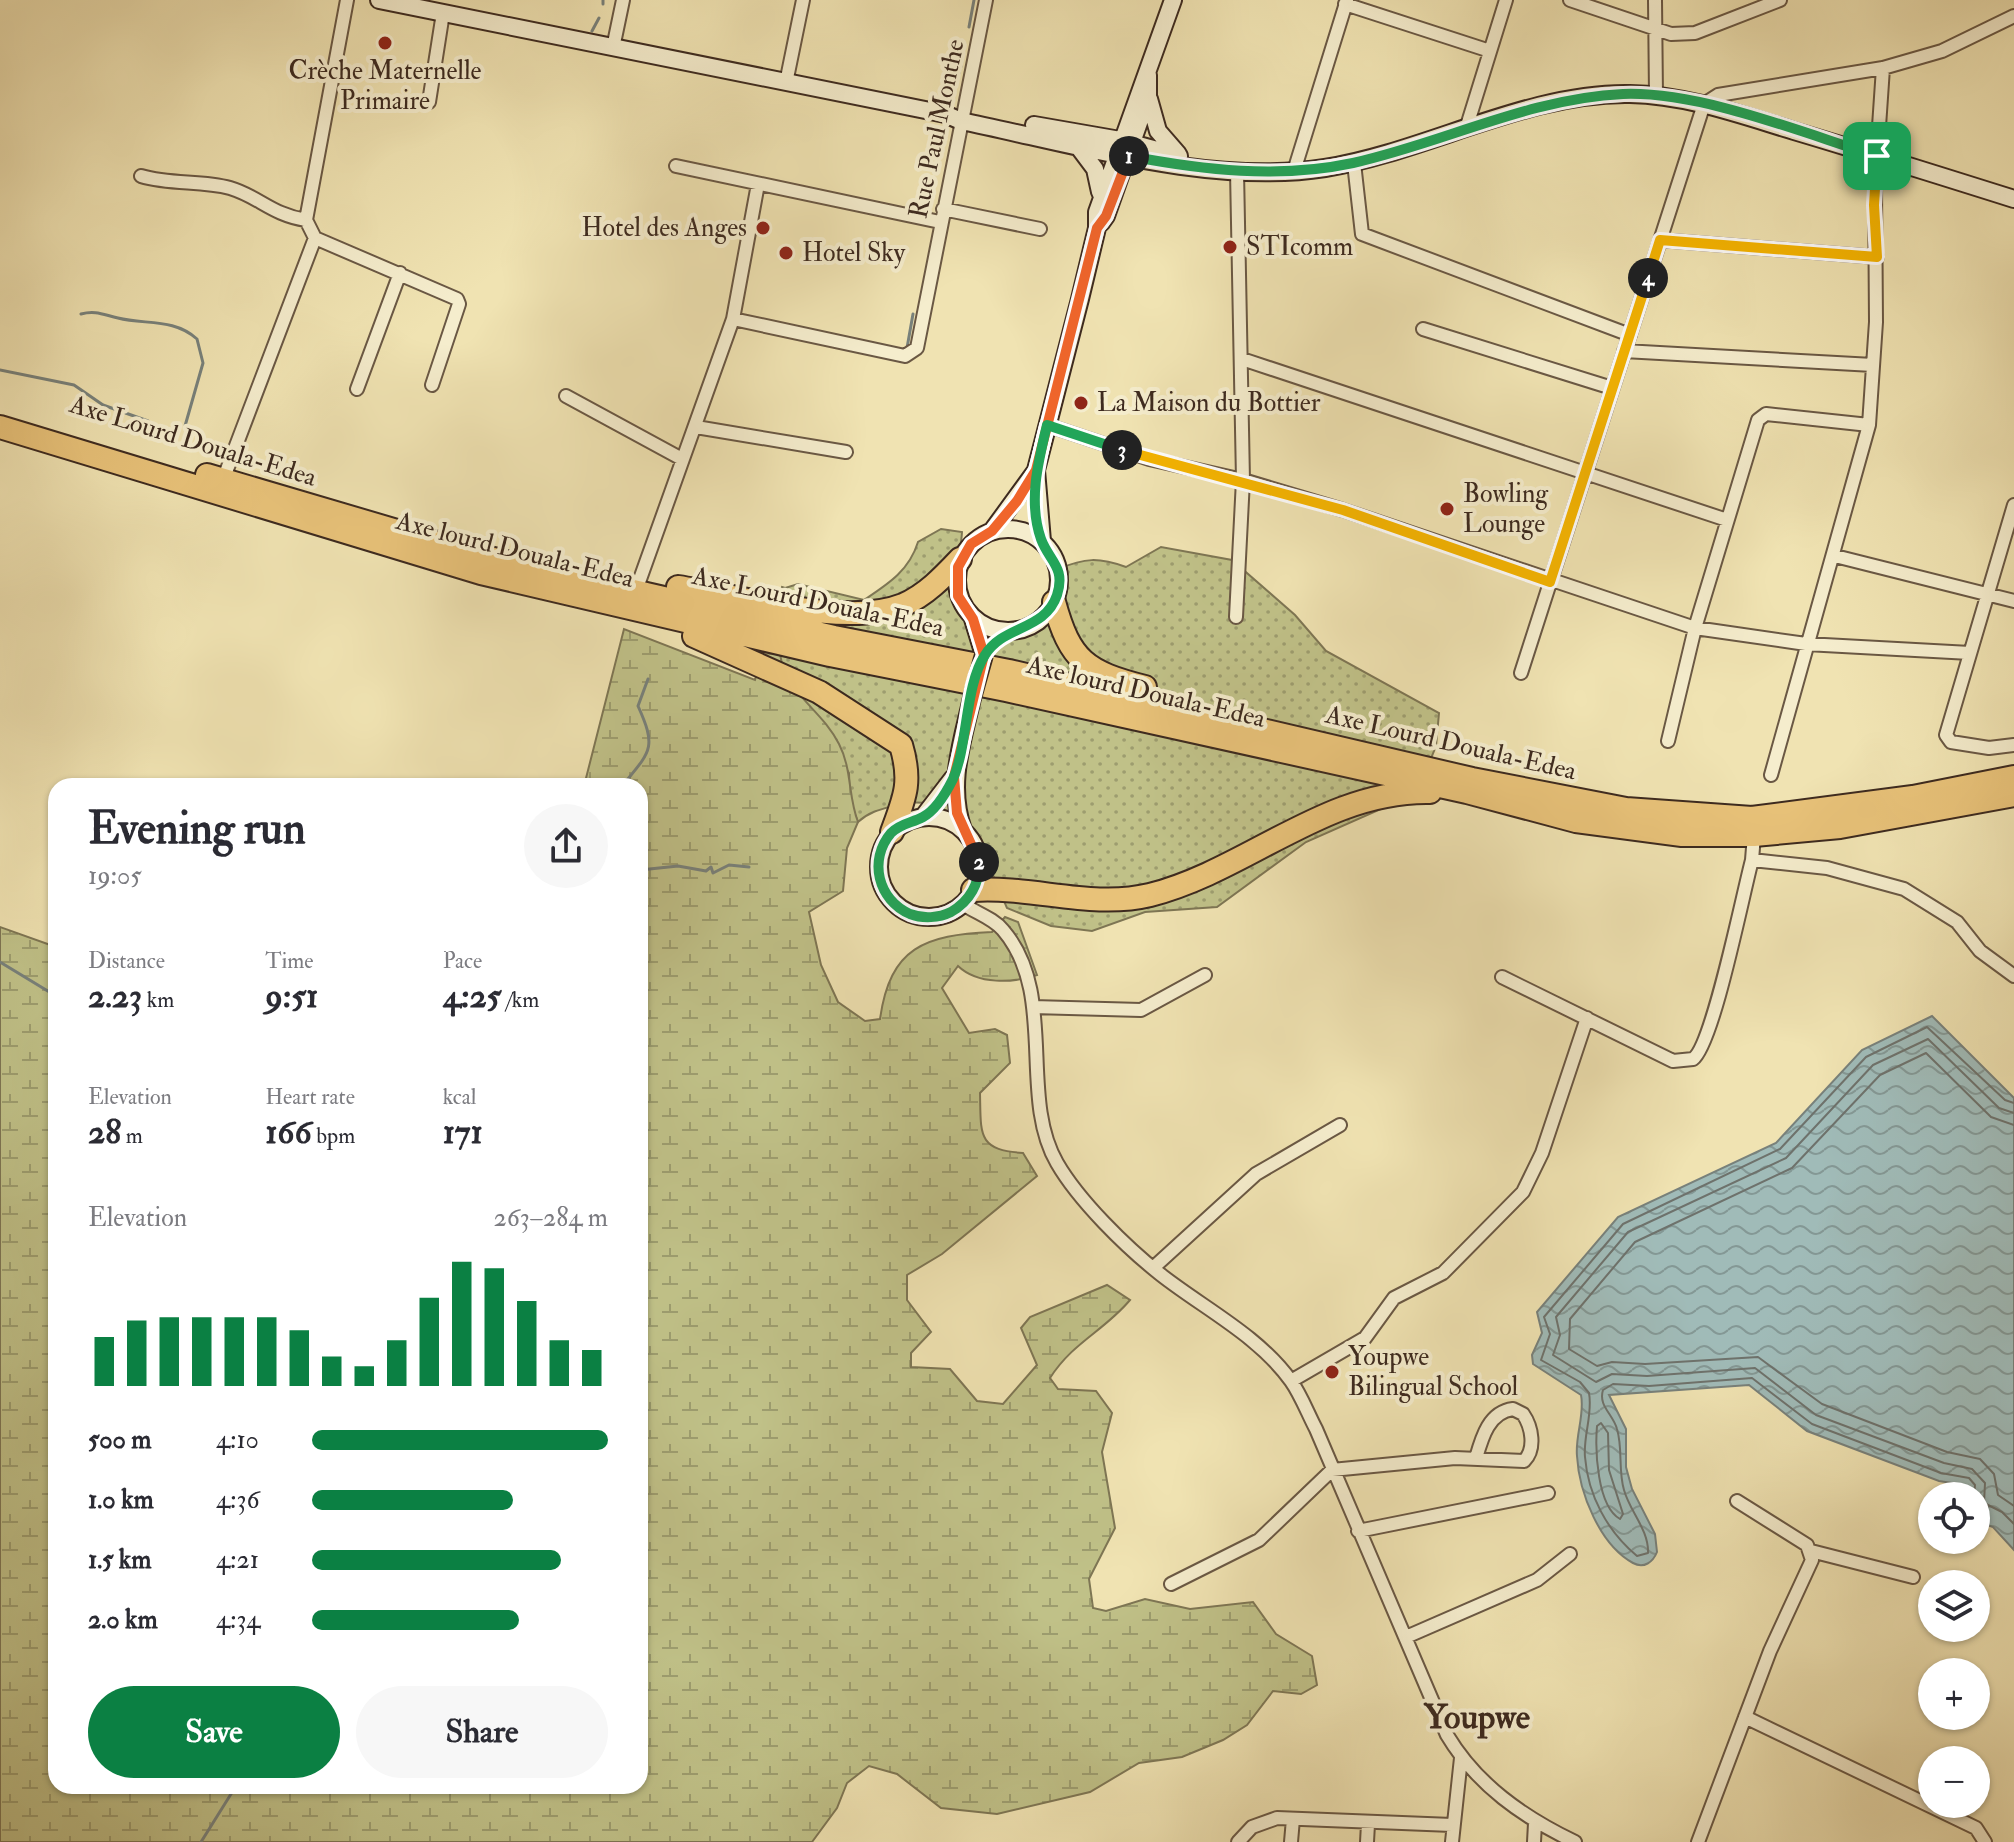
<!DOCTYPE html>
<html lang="en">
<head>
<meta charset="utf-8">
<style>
  body { margin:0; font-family:"IM FELL Double Pica",serif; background:#f7f7f7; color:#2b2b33; height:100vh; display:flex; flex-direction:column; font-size:30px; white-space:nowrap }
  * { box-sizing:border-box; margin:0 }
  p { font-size:26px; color:#7c7c81 }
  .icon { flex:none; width:44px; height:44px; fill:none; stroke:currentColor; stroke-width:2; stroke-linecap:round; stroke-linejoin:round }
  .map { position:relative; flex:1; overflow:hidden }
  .details { position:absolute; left:48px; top:778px; width:600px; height:1016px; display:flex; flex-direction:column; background:#fff; border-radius:24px; box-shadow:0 2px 6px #0004 }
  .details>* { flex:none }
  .controls { position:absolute; left:1918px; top:1482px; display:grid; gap:16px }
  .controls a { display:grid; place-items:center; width:72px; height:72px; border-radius:50%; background:#fff; box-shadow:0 2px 6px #0004; font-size:40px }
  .pin { position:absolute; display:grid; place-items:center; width:68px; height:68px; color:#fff; margin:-34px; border-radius:16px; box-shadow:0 4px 12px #0006 }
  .km { position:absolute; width:40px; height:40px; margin:-20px; border-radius:50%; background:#222; color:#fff; font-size:22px; line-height:40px; text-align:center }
  .round { display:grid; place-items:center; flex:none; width:84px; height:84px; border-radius:42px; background:#f7f7f7 }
  .overview { display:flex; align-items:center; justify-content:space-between; height:136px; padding:0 40px }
  h1 { font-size:44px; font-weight:700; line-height:60px }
  .stats { display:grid; grid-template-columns:repeat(3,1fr); gap:12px; height:136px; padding:8px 40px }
  .stats div { display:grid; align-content:center }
  .stats b { font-size:34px; font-weight:700 }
  .stats small { font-size:22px; font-weight:400 }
  .stats p { font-size:22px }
  .chart { height:224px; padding:16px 40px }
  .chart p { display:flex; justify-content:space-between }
  .chart svg { width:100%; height:144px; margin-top:8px; stroke:#0b8043; stroke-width:6 }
  .button { display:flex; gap:16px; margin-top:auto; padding:16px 40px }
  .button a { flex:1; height:92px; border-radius:48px; background:#0b8043; color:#fff; font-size:32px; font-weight:700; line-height:92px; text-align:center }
  .button a+a { background:#f7f7f7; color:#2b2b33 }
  ul { padding:0 40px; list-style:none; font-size:26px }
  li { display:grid; grid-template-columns:128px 96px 1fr; align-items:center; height:60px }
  li i { height:20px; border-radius:10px; background:#0b8043 }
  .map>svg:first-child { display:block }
</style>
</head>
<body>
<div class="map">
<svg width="2014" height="1842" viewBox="0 0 2014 1842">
  <defs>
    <pattern id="grass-dots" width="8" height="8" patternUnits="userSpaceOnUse" patternTransform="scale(2)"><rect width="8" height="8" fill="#c0c188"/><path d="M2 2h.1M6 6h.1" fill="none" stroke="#9d9d6f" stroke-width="1.8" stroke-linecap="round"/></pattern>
    <pattern id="wetland-marsh" width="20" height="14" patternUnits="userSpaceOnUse" patternTransform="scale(2)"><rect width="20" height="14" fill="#c0c188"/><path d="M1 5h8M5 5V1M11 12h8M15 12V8" fill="none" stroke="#9d9d6f"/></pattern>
    <pattern id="water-waves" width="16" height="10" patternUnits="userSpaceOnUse" patternTransform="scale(2)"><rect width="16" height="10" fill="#a0bbb8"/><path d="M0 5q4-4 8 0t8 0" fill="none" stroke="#849895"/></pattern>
  </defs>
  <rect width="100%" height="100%" fill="#f0e3b2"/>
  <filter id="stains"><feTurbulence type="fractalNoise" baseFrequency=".0025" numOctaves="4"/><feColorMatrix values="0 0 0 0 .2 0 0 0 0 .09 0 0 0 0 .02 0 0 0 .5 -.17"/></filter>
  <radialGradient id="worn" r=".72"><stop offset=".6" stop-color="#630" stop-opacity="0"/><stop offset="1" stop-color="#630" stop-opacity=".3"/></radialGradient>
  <!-- grass -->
  <path fill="url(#grass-dots)" stroke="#7e7654" stroke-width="2" d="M941,529L962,532C961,552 953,575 958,595C976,656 1065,635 1058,569C1085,558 1098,557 1126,567L1161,547L1232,560L1295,615L1326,651L1439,713L1436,746L1417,793L1306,842L1217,907L1145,912L1092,931L1051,926L1007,908C986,860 964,788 897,805C882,809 870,811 858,822L850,801L849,773L780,661L779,634L785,588L798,584L864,600C888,584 909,571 918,542Z"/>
  <!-- wetland -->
  <path fill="url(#wetland-marsh)" stroke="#7e7654" stroke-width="2" d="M782,587L785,588C781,618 772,652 789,680C803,703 826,718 839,744C852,769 848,796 858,822L847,848L843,891L809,912L821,965L838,1002L865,1021L880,1019C890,947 925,935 992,932L1005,917L1018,922L1037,975C1013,983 978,985 958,966L942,988L969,1033L995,1029L1007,1035L1010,1063L980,1093C981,1135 977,1150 1023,1153L1037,1176L942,1254L907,1275V1300L931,1332L911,1353V1367L950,1369L977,1401L1003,1404L1037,1365L1021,1328L1030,1317L1107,1285L1130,1300C1104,1331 1073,1342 1050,1378L1058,1389L1096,1391L1112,1413L1102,1452L1115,1528L1089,1579L1093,1608L1106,1611L1145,1599L1190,1609L1253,1602L1276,1634L1312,1656L1317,1685L1301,1694L1273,1691L1247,1725L1223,1740L1182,1757L1139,1763L1090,1792L997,1814L941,1808L897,1774L869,1766L847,1783L837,1808L812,1842H0V927L56,947V1786H640V786H584L624,629L755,680Z"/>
  <!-- water -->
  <path fill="url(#water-waves)" stroke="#78817b" stroke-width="2" d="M1932,1016L2014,1098V1550L1993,1527L1976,1521V1496H1965V1485L1939,1481L1807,1431L1749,1385L1609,1395L1626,1429V1467L1632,1489L1655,1534L1657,1552C1653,1562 1644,1569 1633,1563C1600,1545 1579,1493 1577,1456C1575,1436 1585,1414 1581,1395L1533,1364L1532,1355L1542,1333L1537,1312L1618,1217L1776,1143L1862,1050Z"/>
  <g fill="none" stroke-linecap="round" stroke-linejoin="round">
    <!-- shore -->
    <path stroke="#6e726c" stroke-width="2" d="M2014,1113L1999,1108L1928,1039L1873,1065L1786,1158L1628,1232L1556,1317L1560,1335L1553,1355L1596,1382L1612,1374L1647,1376L1755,1368L1816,1415L1944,1463L1972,1469L1985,1483L1984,1503L2002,1512L2014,1524
      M2014,1125L1991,1117L1926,1053L1880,1075L1792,1168L1635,1242L1570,1319L1569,1349L1597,1366L1612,1362L1645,1364L1758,1357L1822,1404L1947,1452L1980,1459L1994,1474L1998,1495L2014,1506
      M1601,1423L1608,1433L1609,1470L1623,1514L1620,1519C1597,1506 1595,1450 1597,1426Z
      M1974,1496L1975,1485L1969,1478L1941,1473L1812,1424L1752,1378L1649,1386L1613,1384L1603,1390C1598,1406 1613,1414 1617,1429C1623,1449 1618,1470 1624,1490C1630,1512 1649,1530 1648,1553L1637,1556C1607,1531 1588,1495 1585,1457C1583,1436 1593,1414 1589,1393L1580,1382L1541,1360L1550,1334L1544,1317L1623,1224L1780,1149L1866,1057L1927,1027L2005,1100L2014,1103"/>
    <!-- stream -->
    <path stroke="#78817b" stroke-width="3" d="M603,4V0
      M969,27L974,0
      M592,31L599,18
      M950,104L961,66
      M81,314C96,310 104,315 118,318C145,325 174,318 197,339L203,363L185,426
      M907,348L913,314
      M0,370L74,385L103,405L148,421
      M622,786C651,751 657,748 638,706L648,679
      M640,870L678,866L706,871L711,867L713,873L729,865L749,867
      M0,962L56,996
      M201,1842L236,1786"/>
    <!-- street casing -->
    <g stroke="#6a5844" stroke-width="16">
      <path id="street" d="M347,0L306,220L315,238L457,299L459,304L432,385
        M1570,0L1671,34L1695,33L1780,0
        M1655,0L1656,95
        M1345,4L1490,51
        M613,48L623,0
        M786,83L803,0
        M429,102L443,13
        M1466,129L1506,0
        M1354,163L1362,234L1630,335
        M676,166L940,222
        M1294,171L1347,0
        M141,176C171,185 201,180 230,188C258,196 272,215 306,220
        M943,209L1040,229
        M1660,240L1877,257
        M733,319L758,184
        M1423,329L1612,388
        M1624,351L1873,365
        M1242,359L1727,520
        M357,389L400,273
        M566,396L682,459
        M1047,425L1149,459L1243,480L1343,510L1695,628L1806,644L1970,653
        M696,427L846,452
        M223,480L315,238
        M2014,505L1946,735L1951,742L1989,748L2014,745
        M1835,556L2014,601
        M639,582L733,319L905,356L917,348L986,0
        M1236,617L1243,480L1237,171
        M1521,673L1704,104L1718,95L1883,68L1942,51L2014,16
        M1668,741L1695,628L1758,420L1766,414L1869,425
        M1771,775L1869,425L1876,322L1875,185L1883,68
        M1752,860L1827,868L1904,889L1957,922L1980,951L2014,976
        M963,904C976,913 993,918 1003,930C1058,994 1018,1096 1057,1163C1079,1201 1126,1247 1160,1274C1203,1308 1258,1335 1291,1381C1301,1395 1308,1414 1316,1429L1447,1735C1477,1785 1523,1817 1575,1842
        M1502,977L1673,1061L1693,1059C1713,1045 1743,893 1752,860L1754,835
        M1033,1007L1141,1010L1205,975
        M1153,1268L1256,1174L1340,1125
        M1291,1381L1365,1338L1394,1298L1443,1273L1523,1192L1542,1153L1587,1018
        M1358,1531L1548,1493
        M1811,1551L1913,1577
        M1171,1584L1259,1540L1332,1470L1455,1458L1524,1461C1536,1449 1532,1427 1523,1414L1513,1409C1489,1412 1482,1437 1476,1458
        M1406,1637L1537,1580L1570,1554
        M1745,1717L1976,1828L1985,1842
        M1238,1842L1252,1827L1277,1818L1452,1825
        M1291,1842L1293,1819
        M1367,1842L1368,1824
        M1452,1842L1461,1758
        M1534,1842L1535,1823
        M1698,1842L1770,1651L1812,1560L1807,1545L1737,1501"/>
    </g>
    <!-- secondary casing -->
    <g stroke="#3d2a1f" stroke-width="20">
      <path id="secondary" d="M379,0L945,114L961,121C1074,144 1211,186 1325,168C1426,152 1527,92 1630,94C1686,95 1741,115 1794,131C1868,153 1941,176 2014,199
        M1149,99L1158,131L1178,154
        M1034,125L1120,140L1179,156
        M1077,145L1095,169L1100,192
        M1101,223L1106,216L1148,97V75
        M957 580a51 51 0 1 1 102 0a51 51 0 1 1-102 0Z
        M992,531L1035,472
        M1042,541L1036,470L1080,299L1097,228V212L1173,0
        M973,619L984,655
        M879 867a50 50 0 1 1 100 0a50 50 0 1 1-100 0Z
        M923,817L953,778
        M963,830C947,784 962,743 972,698"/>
    </g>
    <!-- highway casing -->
    <g stroke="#3d2a1f" stroke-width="26">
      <path id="highway" d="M0,427L481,573L830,655L1006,690L1467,792L1576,821L1682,835H1754L1840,827L2014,795
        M207,475L485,557L834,637L1009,671L1472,779L1626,809L1752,818L1913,797L2014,777
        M678,587C739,596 846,628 903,605C926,595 943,577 960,559
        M1054,602C1070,661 1086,672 1145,687
        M694,636L819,692L901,745C912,782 905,797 892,832
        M973,890C1033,886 1092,909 1150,895C1248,870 1325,790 1430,792"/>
    </g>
    <!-- street -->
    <use href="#street" stroke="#f5edcd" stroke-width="12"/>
    <!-- secondary -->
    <use href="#secondary" stroke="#f5edcd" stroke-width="16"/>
    <!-- highway -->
    <use href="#highway" stroke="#e8c279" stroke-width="22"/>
    <!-- secondary-bridge casing -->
    <g stroke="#3d2a1f" stroke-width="20" stroke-linecap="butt">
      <path id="secondary-bridge" d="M972,698L984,655"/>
    </g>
    <!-- secondary-bridge -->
    <use href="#secondary-bridge" stroke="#f5edcd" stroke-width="16"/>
  </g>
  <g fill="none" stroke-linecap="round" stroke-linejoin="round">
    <!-- split-1 casing -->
    <g stroke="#fff" stroke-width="16">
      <path id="split-1" d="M1129,156C1203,170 1278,179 1353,163C1443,143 1530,98 1623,94C1700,91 1803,133 1877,156"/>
    </g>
    <!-- split-2 casing -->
    <g stroke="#fff" stroke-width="16">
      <path id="split-2" d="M979,862L957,813L954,777L984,655L973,619L958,596V567L971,544L992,531L1017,501L1036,470L1097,228L1106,216L1129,156"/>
    </g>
    <!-- split-3 casing -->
    <g stroke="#fff" stroke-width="16">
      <path id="split-3" d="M979,862C980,883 970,901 951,912C939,918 923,919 910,914C878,900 868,860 891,833C901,823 912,823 923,817C936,810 947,791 953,779C968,745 965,685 985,655C1003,625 1045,631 1057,595C1066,567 1049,561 1041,539C1028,502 1038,462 1047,425L1122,450"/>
    </g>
    <!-- split-4 casing -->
    <g stroke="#fff" stroke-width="16">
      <path id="split-4" d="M1122,450L1343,510L1550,582L1648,278"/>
    </g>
    <!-- split-5 casing -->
    <g stroke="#fff" stroke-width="16">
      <path id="split-5" d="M1648,278L1660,240L1877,257L1874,205L1877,156"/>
    </g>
    <!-- split-1 -->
    <use href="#split-1" stroke="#22a559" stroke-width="10"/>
    <!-- split-2 -->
    <use href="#split-2" stroke="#f0652b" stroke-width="10"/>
    <!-- split-3 -->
    <use href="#split-3" stroke="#22a559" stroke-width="10"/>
    <!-- split-4 -->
    <use href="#split-4" stroke="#f5b400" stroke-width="10"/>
    <!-- split-5 -->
    <use href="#split-5" stroke="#f5b400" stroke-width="10"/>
  </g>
  <!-- markers -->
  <g fill="#8f2418" stroke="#f5edcd" stroke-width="3">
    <circle cx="385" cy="43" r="8"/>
    <circle cx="763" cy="228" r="8"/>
    <circle cx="1230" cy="247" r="8"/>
    <circle cx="786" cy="253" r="8"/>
    <circle cx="1081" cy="403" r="8"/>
    <circle cx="1447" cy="509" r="8"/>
    <circle cx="1332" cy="1372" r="8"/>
  </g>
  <g text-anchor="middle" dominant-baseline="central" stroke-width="8" stroke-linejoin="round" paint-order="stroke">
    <!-- poi labels -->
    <g font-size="26" fill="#3d2a1f" stroke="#f5edcd" text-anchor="start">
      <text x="385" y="71" text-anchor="middle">Crèche Maternelle<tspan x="385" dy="30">Primaire</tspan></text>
      <text x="747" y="228" text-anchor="end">Hotel des Anges</text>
      <text x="1246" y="247">STIcomm</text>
      <text x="802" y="253">Hotel Sky</text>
      <text x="1097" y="403">La Maison du Bottier</text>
      <text x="1463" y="494">Bowling<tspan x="1463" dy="30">Lounge</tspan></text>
      <text x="1348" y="1357">Youpwe<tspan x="1348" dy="30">Bilingual School</tspan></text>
    </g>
    <!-- street labels -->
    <g font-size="26" fill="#3d2a1f" stroke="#f5edcd">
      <text transform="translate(937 129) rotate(-78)">Rue Paul Monthe</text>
      <text transform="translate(193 441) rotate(17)">Axe Lourd Douala-Edea</text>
      <text transform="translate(515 550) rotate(14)">Axe lourd Douala-Edea</text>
      <text transform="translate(818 602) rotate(12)">Axe Lourd Douala-Edea</text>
      <text transform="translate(1146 692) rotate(13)">Axe lourd Douala-Edea</text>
      <text transform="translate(1451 743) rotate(13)">Axe Lourd Douala-Edea</text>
    </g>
    <!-- district labels -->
    <g font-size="34" font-weight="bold" fill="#3d2a1f" stroke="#f5edcd">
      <text x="1477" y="1717">Youpwe</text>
    </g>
  </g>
  <rect width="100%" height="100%" filter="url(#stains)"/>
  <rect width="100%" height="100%" fill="url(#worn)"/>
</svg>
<div class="controls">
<a><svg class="icon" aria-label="locate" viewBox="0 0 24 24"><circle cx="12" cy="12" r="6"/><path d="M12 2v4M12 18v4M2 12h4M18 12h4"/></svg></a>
<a><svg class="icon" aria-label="layers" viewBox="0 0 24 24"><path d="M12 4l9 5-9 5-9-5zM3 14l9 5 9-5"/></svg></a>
<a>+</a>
<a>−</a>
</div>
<div class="pin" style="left:1877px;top:156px;background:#1e9e55"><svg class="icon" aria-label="arrive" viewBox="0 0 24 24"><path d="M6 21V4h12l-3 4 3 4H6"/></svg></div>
<b class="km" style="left:1129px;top:156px">1</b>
<b class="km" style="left:979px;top:862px">2</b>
<b class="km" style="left:1122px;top:450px">3</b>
<b class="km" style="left:1648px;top:278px">4</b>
<section class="details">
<div class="overview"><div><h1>Evening run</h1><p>19:05</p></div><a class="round"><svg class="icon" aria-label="share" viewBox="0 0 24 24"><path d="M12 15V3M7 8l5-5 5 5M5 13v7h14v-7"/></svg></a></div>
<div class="stats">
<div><p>Distance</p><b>2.23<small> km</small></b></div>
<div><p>Time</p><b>9:51</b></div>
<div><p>Pace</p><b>4:25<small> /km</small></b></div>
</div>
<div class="stats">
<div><p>Elevation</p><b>28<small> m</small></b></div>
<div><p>Heart rate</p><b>166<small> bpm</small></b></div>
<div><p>kcal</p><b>171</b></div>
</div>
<div class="chart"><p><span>Elevation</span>263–284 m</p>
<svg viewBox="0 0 160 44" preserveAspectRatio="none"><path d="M5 44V29M15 44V24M25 44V23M35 44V23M45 44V23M55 44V23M65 44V27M75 44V35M85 44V38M95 44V30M105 44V17M115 44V6M125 44V8M135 44V18M145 44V30M155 44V33"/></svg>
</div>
<ul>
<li><b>500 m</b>4:10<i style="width:100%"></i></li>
<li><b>1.0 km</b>4:36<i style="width:68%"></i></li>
<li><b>1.5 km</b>4:21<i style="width:84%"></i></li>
<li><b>2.0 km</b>4:34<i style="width:70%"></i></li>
</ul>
<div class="button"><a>Save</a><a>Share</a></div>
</section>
</div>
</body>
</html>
